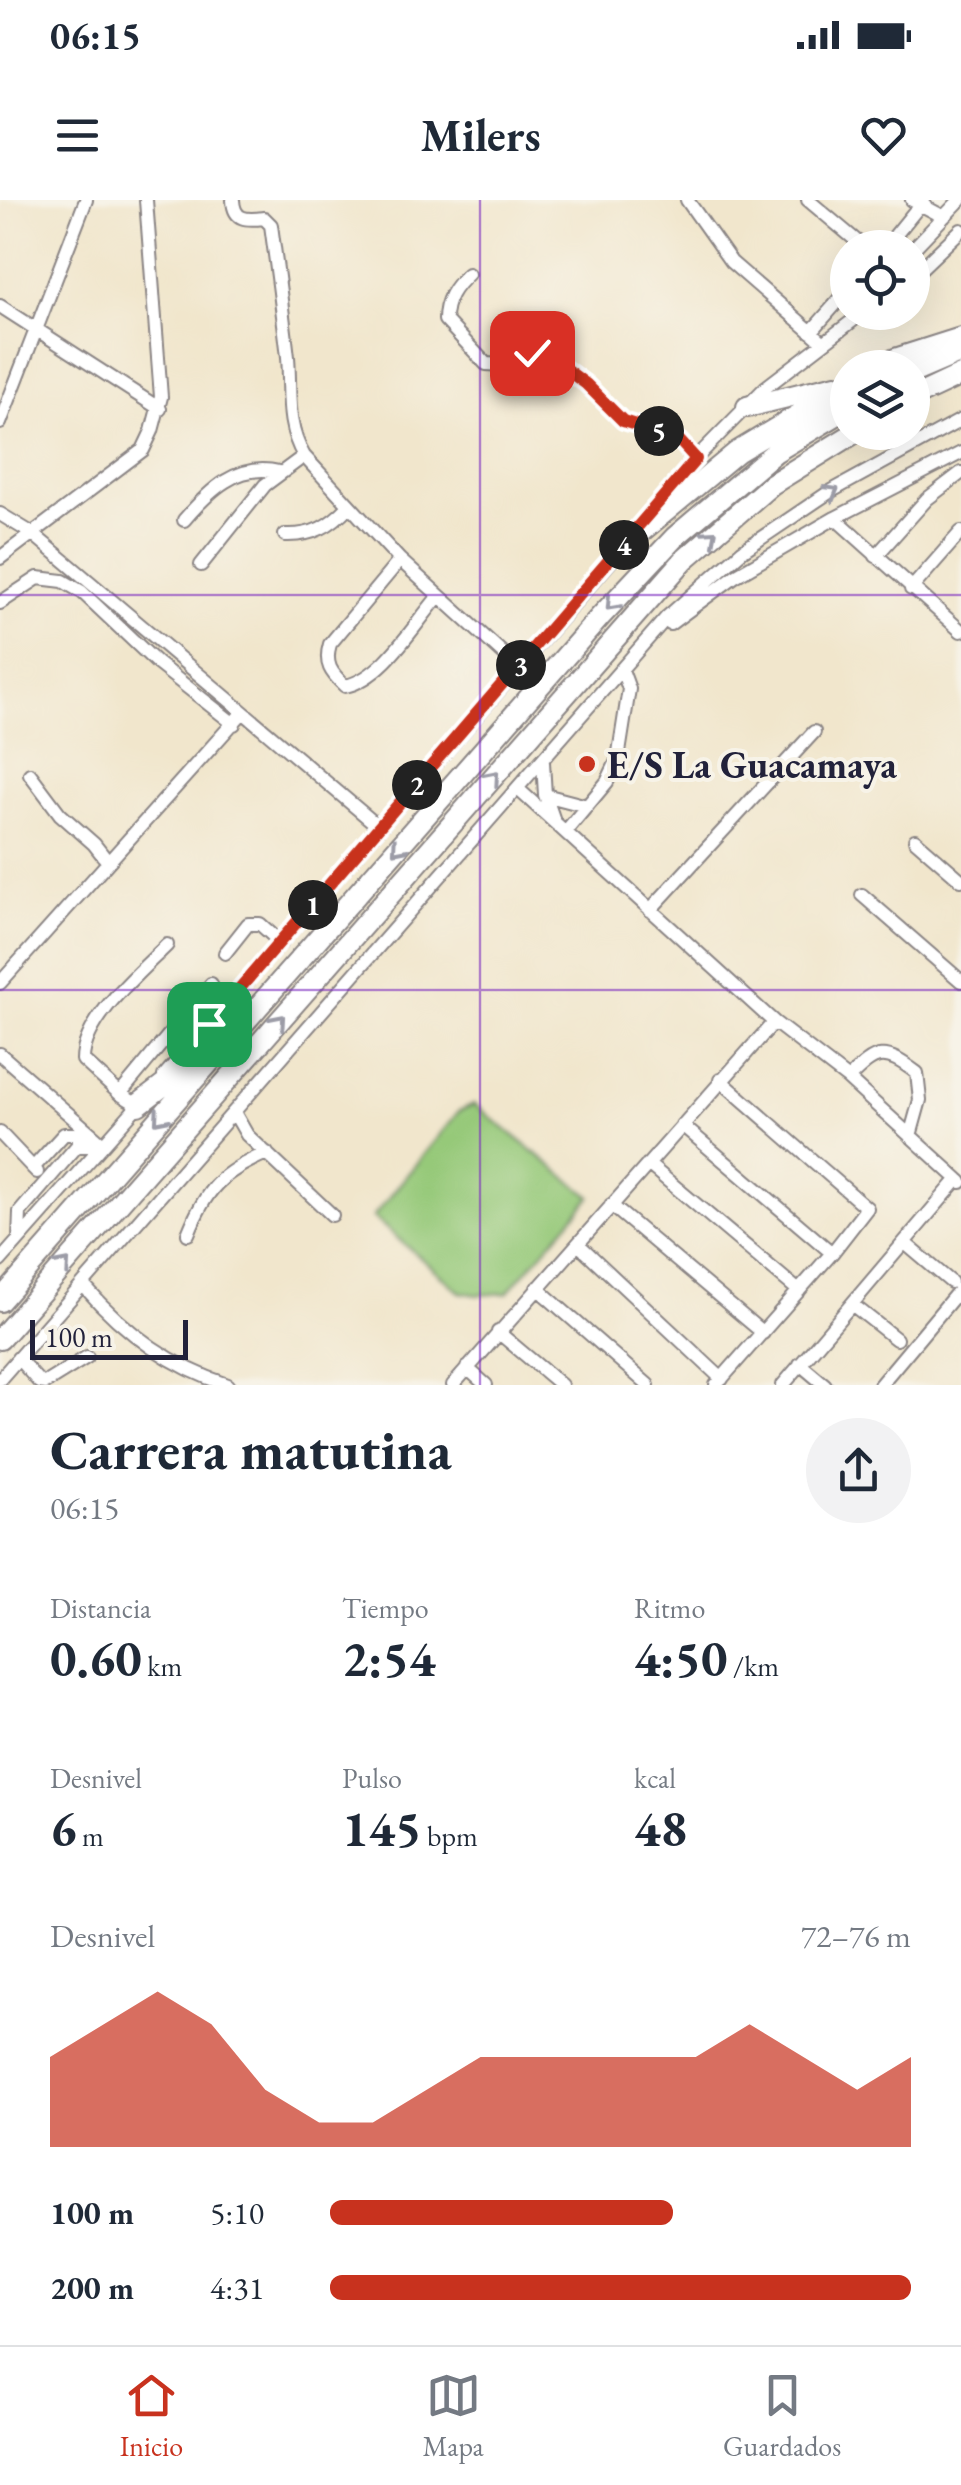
<!DOCTYPE html>
<html lang="es">
<head>
<meta charset="utf-8">
<style>
  body { margin:0; font-family:"EB Garamond",serif; background:#f2f2f3; color:#1f2937; height:100vh; display:flex; flex-direction:column; font-size:38px; white-space:nowrap }
  * { box-sizing:border-box; margin:0 }
  p { font-size:32px; color:#747a83 }
  .icon { flex:none; width:55px; height:55px; fill:none; stroke:currentColor; stroke-width:2; stroke-linecap:round; stroke-linejoin:round }
  .map { position:relative; height:1185px; overflow:hidden }
  .details { display:flex; flex-direction:column; background:#fff; flex:1 }
  .details>* { flex:none }
  .tools { position:absolute; left:830px; top:30px; display:grid; gap:20px }
  .tools a { display:grid; place-items:center; width:100px; height:100px; border-radius:50%; background:#fff; box-shadow:0 10px 40px #0002; font-size:50px }
  .scale { position:absolute; left:30px; bottom:25px; width:158px; box-sizing:border-box; padding-left:10px; border:5px solid #22223b; border-top:0; font-size:28px; line-height:35px; white-space:nowrap; color:#22223b; -webkit-text-stroke:8px #f7f3e8; paint-order:stroke }
  .pin { position:absolute; display:grid; place-items:center; width:85px; height:85px; color:#fff; margin:-42px; border-radius:20px; box-shadow:0 5px 15px #0006 }
  .km { position:absolute; width:50px; height:50px; margin:-25px; border-radius:50%; background:#222; color:#fff; font-size:28px; line-height:50px; text-align:center }
  .round { display:grid; place-items:center; flex:none; width:105px; height:105px; border-radius:52px; background:#f2f2f3 }
  .head { display:flex; align-items:center; justify-content:space-between; height:170px; padding:0 50px }
  h1 { font-size:55px; font-weight:700; line-height:75px }
  .figures { display:grid; grid-template-columns:repeat(3,1fr); gap:15px; height:170px; padding:10px 50px }
  .figures div { display:grid; align-content:center }
  .figures b { font-size:50px; font-weight:700 }
  .figures small { font-size:28px; font-weight:400 }
  .figures p { font-size:28px }
  .chart { height:280px; padding:20px 50px }
  .chart p { display:flex; justify-content:space-between }
  .chart svg { width:100%; height:180px; margin-top:10px; fill:#c8321e; opacity:.7 }
  ul { padding:0 50px; list-style:none; font-size:32px }
  li { display:grid; grid-template-columns:160px 120px 1fr; align-items:center; height:75px }
  li i { height:25px; border-radius:12px; background:#c8321e }
  .status { display:flex; justify-content:space-between; align-items:center; height:70px; padding:0 50px; background:#fff; direction:ltr }
  .status svg { height:28px; fill:currentColor }
  header { display:flex; justify-content:space-between; align-items:center; height:130px; padding:0 50px; background:#fff; font-size:45px; font-weight:700 }
  .tab-bar { display:flex; justify-content:space-around; align-items:center; height:140px; border-top:2px solid #e0e1e3; background:#fff; font-size:28px; color:#747a83 }
  .tab-bar a { display:grid; justify-items:center; gap:5px }
  .tab-bar .selected { color:#c8321e }
  .map>svg:first-child { display:block }
</style>
</head>
<body>
<div class="status"><b>06:15</b><svg viewBox="0 0 49 12"><path d="M0 12V9h3v3zM5 12V6h3v6zM10 12V3h3v9zM15 12V0h3v12zM26 1h20v11H26zM47 4h2v5h-2z"/></svg></div>
<header><svg class="icon" aria-label="menu" viewBox="0 0 24 24"><path d="M4 6h16M4 12h16M4 18h16"/></svg>Milers<svg class="icon" aria-label="heart" viewBox="0 0 24 24"><path d="M12 20l-8-8c-3-5 5-10 8-4 3-6 11-1 8 4z"/></svg></header>
<div class="map">
<svg width="961" height="1185" viewBox="0 0 961 1185">
  <rect width="100%" height="100%" fill="#f7f3e8"/>
  <filter id="ink" filterUnits="userSpaceOnUse"><feTurbulence type="fractalNoise" baseFrequency=".01" numOctaves="2"/><feDisplacementMap in="SourceGraphic" scale="20" xChannelSelector="R" yChannelSelector="G"/><feConvolveMatrix kernelMatrix="1 2 1 2 8 2 1 2 1" color-interpolation-filters="sRGB"/></filter>
  <filter id="wash" filterUnits="userSpaceOnUse"><feTurbulence type="fractalNoise" baseFrequency=".0048" numOctaves="4" result="noise"/><feDisplacementMap in="SourceGraphic" scale="40" xChannelSelector="R" yChannelSelector="G"/><feGaussianBlur stdDeviation="2.25" result="paint"/><feColorMatrix in="noise" values="0 0 0 0 0 0 0 0 0 0 0 0 0 0 0 0 0 1.4 0 .05"/><feComposite in="paint" operator="in"/></filter>
  <g filter="url(#wash)">
    <rect width="100%" height="100%" fill="#f1e6cc"/>
    <!-- pitch -->
    <path fill="#96c979" stroke="#5c765a" stroke-width="2.5" d="M474,904L591,997L507,1093L478,1095L460,1092L373,1017L459,911Z"/>
  </g>
  <g filter="url(#ink)">
    <g fill="none" stroke-linecap="round" stroke-linejoin="round">
      <!-- minor casing -->
      <g stroke="#8a8484" stroke-width="16">
        <path id="minor" d="M233,0C234,21 247,20 264,18L271,25C277,69 283,113 288,157C291,193 285,224 304,256L400,360L519,468
          M687,0L731,62L823,142
          M808,0L865,48
          M912,0L944,17
          M885,48L924,0
          M912,50L960,0
          M468,74C454,87 445,100 445,120L486,164L503,165L532,153L551,158L585,184L623,221L677,238L695,259
          M912,77L961,30
          M0,106L160,209
          M811,132L848,90
          M0,223L86,0
          M0,314L33,334L379,627
          M648,316L695,259L766,187L864,112
          M835,318L961,431
          M184,320C209,291 237,262 279,272
          M285,335C313,336 330,326 349,306
          M876,356L927,299L961,273
          M0,358L143,250L152,231L161,197L146,0
          M400,360L330,444C324,464 331,473 345,486C383,479 415,423 439,396
          M201,365L265,285L304,256
          M911,389L961,332
          M0,403L38,378L63,381L82,392L158,464L234,524
          M670,424L735,376L835,318L961,253
          M543,562L545,595L553,618
          M30,574L60,614L94,644L108,662
          M519,590L774,822L848,879L961,982
          M545,595L587,606
          M566,631L607,582L618,559L629,489L622,470
          M915,640L961,680
          M862,695L961,781
          M650,710L814,532
          M225,753L248,724H260L281,743
          M0,783L243,512
          M0,854L103,944
          M164,876L623,347
          M848,879C877,850 884,848 917,873L920,900L910,936
          M120,894L211,784
          M138,905L120,894L83,860C83,819 140,772 167,745
          M235,914L247,935L332,1015
          M682,925L832,1053
          M0,933L37,972
          M648,964L799,1091
          M33,968L64,934H74L86,944
          M611,1005L763,1133
          M188,1034C206,988 222,972 267,953
          M19,1039L20,1012L77,946L103,944
          M578,1044L722,1179
          M906,1044L951,1082
          M0,1061L141,902
          M84,1086C123,1131 172,1167 228,1185
          M537,1088L648,1185
          M853,1105L896,1139
          M498,1132L561,1185
          M18,1158L39,1182L45,1183L87,1157
          M800,1164L825,1185
          M467,1168L486,1185
          M0,1179L667,417L742,351L828,293L961,220
          M453,1185L774,822
          M716,1185L832,1053L867,1008L720,880
          M783,1185L958,979
          M880,1185L961,1088"/>
      </g>
      <!-- highway casing -->
      <g stroke="#8a8484" stroke-width="24">
        <path id="highway" d="M879,168L895,159L961,138
          M912,173L961,152
          M912,198L961,175
          M747,207L836,185
          M619,350L737,252L848,185
          M138,905L206,853
          M0,1101L600,417L675,337L775,252L848,208
          M0,1139L684,360L772,284L856,232"/>
      </g>
      <!-- minor -->
      <use href="#minor" stroke="#fff" stroke-width="12"/>
      <!-- highway -->
      <use href="#highway" stroke="#fff" stroke-width="20"/>
    </g>
    <!-- one-way arrows -->
    <defs><path id="oneway-chevron" d="M-2-3.5L2.5 0L-2 3.5" fill="none" stroke-width="1.6" stroke-linecap="round" stroke-linejoin="round" transform="scale(2.5)"/></defs>
    <g stroke="#9c9ca7">
      <use href="#oneway-chevron" transform="translate(832 292) rotate(-30)"/>
      <use href="#oneway-chevron" transform="translate(711 336) rotate(-41)"/>
      <use href="#oneway-chevron" transform="translate(612 404) rotate(133)"/>
      <use href="#oneway-chevron" transform="translate(493 577) rotate(-49)"/>
      <use href="#oneway-chevron" transform="translate(398 648) rotate(131)"/>
      <use href="#oneway-chevron" transform="translate(279 821) rotate(-49)"/>
      <use href="#oneway-chevron" transform="translate(160 918) rotate(131)"/>
      <use href="#oneway-chevron" transform="translate(64 1065) rotate(-49)"/>
    </g>
  </g>
  <g fill="none" stroke-linecap="round" stroke-linejoin="round" filter="url(#ink)">
    <!-- route casing -->
    <g stroke="#fff" stroke-width="20">
      <path id="route" d="M209,824L696,259L677,238L623,221L586,184L551,158L532,153"/>
    </g>
    <!-- route -->
    <use href="#route" stroke="#c8321e" stroke-width="12"/>
  </g>
  <!-- grid -->
  <path fill="none" stroke="#7b2cbf" stroke-width="2.5" stroke-opacity="0.55" d="M480,0V1185M0,395H961M0,790H961"/>
  <!-- markers -->
  <circle fill="#c8321e" stroke="#f7f3e8" stroke-width="4" cx="587" cy="564" r="10"/>
  <g text-anchor="middle" dominant-baseline="central" stroke-width="8" stroke-linejoin="round" paint-order="stroke">
    <!-- poi labels -->
    <g font-size="38" font-weight="bold" fill="#22223b" stroke="#f7f3e8" text-anchor="start">
      <text x="607" y="564">E/S La Guacamaya</text>
    </g>
  </g>
</svg>
<div class="tools">
<a><svg class="icon" aria-label="locate" viewBox="0 0 24 24"><circle cx="12" cy="12" r="6"/><path d="M12 2v4M12 18v4M2 12h4M18 12h4"/></svg></a>
<a><svg class="icon" aria-label="layers" viewBox="0 0 24 24"><path d="M12 4l9 5-9 5-9-5zM3 14l9 5 9-5"/></svg></a>
</div>
<div class="scale">100 m</div>
<div class="pin" style="left:209px;top:824px;background:#1e9e55"><svg class="icon" aria-label="arrive" viewBox="0 0 24 24"><path d="M6 21V4h12l-3 4 3 4H6"/></svg></div>
<div class="pin" style="left:532px;top:153px;background:#d93025"><svg class="icon" aria-label="check" viewBox="0 0 24 24"><path d="M5 12l5 5 9-10"/></svg></div>
<b class="km" style="left:313px;top:705px">1</b>
<b class="km" style="left:417px;top:585px">2</b>
<b class="km" style="left:521px;top:465px">3</b>
<b class="km" style="left:624px;top:345px">4</b>
<b class="km" style="left:659px;top:231px">5</b>
</div>
<section class="details">
<div class="head"><div><h1>Carrera matutina</h1><p>06:15</p></div><a class="round"><svg class="icon" aria-label="share" viewBox="0 0 24 24"><path d="M12 15V3M7 8l5-5 5 5M5 13v7h14v-7"/></svg></a></div>
<div class="figures">
<div><p>Distancia</p><b>0.60<small> km</small></b></div>
<div><p>Tiempo</p><b>2:54</b></div>
<div><p>Ritmo</p><b>4:50<small> /km</small></b></div>
</div>
<div class="figures">
<div><p>Desnivel</p><b>6<small> m</small></b></div>
<div><p>Pulso</p><b>145<small> bpm</small></b></div>
<div><p>kcal</p><b>48</b></div>
</div>
<div class="chart"><p><span>Desnivel</span>72–76 m</p>
<svg viewBox="0 0 160 44" preserveAspectRatio="none"><path d="M0 44V22L10 14L20 6L30 14L40 30L50 38L60 38L70 30L80 22L90 22L100 22L110 22L120 22L130 14L140 22L150 30L160 22V44z"/></svg>
</div>
<ul>
<li><b>100 m</b>5:10<i style="width:59%"></i></li>
<li><b>200 m</b>4:31<i style="width:100%"></i></li>
</ul>
</section>
<nav class="tab-bar">
<a class="selected"><svg class="icon" aria-label="home" viewBox="0 0 24 24"><path d="M3 11l9-7 9 7M6 9v11h12V9"/></svg>Inicio</a>
<a><svg class="icon" aria-label="map" viewBox="0 0 24 24"><path d="M3 6l6-2 6 2 6-2v14l-6 2-6-2-6 2zM9 4v14M15 6v14"/></svg>Mapa</a>
<a><svg class="icon" aria-label="saved" viewBox="0 0 24 24"><path d="M7 4h10v16l-5-4-5 4z"/></svg>Guardados</a>
</nav>
</body>
</html>
